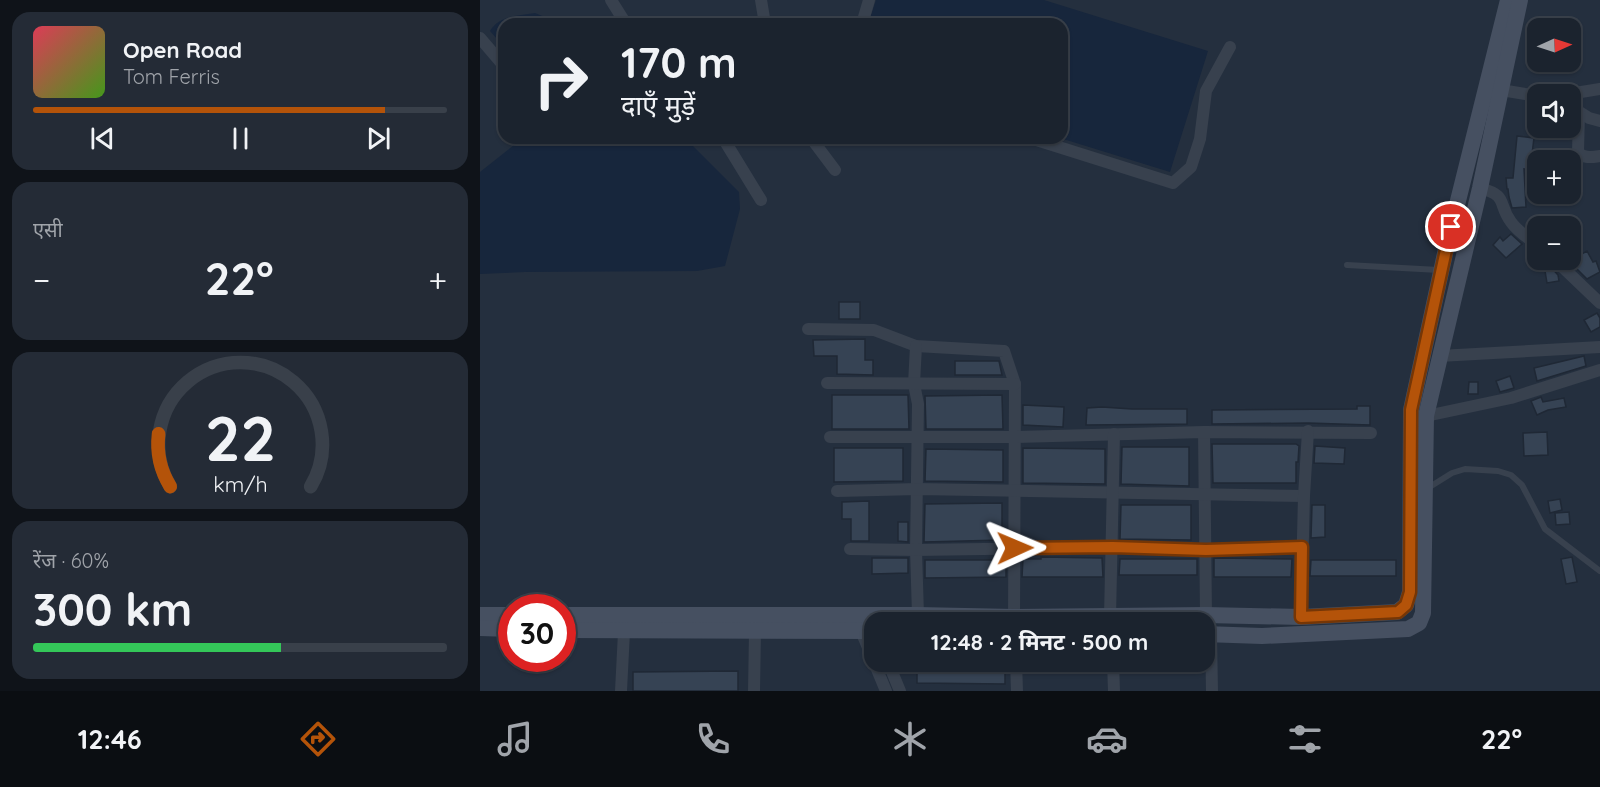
<!DOCTYPE html>
<html lang="hi">
<meta charset="utf-8">
<style>
:root{--surface:#1b232e;--page:#242b36;--text:#f1f3f6;--muted:#a0a4aa;--line:#39404a;--accent:#b45309}
body{margin:0;font-family:Quicksand,"Noto Sans Devanagari",sans-serif;background:var(--page);color:var(--text);height:100vh;display:flex;flex-direction:column;font-size:22px;white-space:nowrap}
*{box-sizing:border-box;margin:0}
p{font-size:20px;color:var(--muted)}
.icon{flex:none;width:33px;height:33px;fill:none;stroke:currentColor;stroke-width:2;stroke-linecap:round;stroke-linejoin:round}
.map{position:relative;flex:1;overflow:hidden}
.drawer{display:flex;flex-direction:column;gap:12px;padding:12px;background:#0f1319;width:480px}
.drawer>*{flex:none}
.guide{position:absolute;left:18px;top:18px;width:570px;height:126px;border-radius:18px;box-shadow:0 2px 4px #0004,0 0 0 2px var(--line);background:#1b232e;color:var(--text);overflow:hidden}
.needle{width:39px;rotate:87deg}
.buttons{position:absolute;left:1047px;top:18px;display:grid;gap:12px}
.buttons a{display:grid;place-items:center;width:54px;height:54px;border-radius:12px;background:var(--surface);box-shadow:0 2px 4px #0004,0 0 0 2px var(--line);font-size:30px}
.speed{position:absolute;left:18px;top:594px;display:flex;gap:12px;font-size:30px;font-weight:700;text-align:center}
.speed>*{display:grid;place-content:center;width:78px;height:78px;border-radius:50%;background:var(--surface);box-shadow:0 2px 4px #0004,0 0 0 2px var(--line);line-height:1}
.speed .limit{border:9px solid #d22;background:#fff;color:#111}
.pin{position:absolute;display:grid;place-items:center;width:51px;height:51px;color:#fff;margin:-26px;border:3px solid #fff;border-radius:50%;box-shadow:0 2px 6px #0007}
.me{position:absolute;width:66px;margin:-33px;rotate:89deg;stroke-linejoin:round;filter:drop-shadow(0 0 4px #0008)}
.turn{display:flex;align-items:center;gap:21px;height:126px;padding:0 24px;font-size:27px}
.turn .icon{width:78px;height:78px;stroke-width:2.5}
.turn b{display:block;font-size:42px;line-height:51px}
.big{font-size:45px;font-weight:700;line-height:1.1}
.drawer .tile{flex:1;display:flex;flex-direction:column;justify-content:center;gap:9px;min-width:0;padding:0 21px;border-radius:18px;background:var(--page)}
.drawer .dial{align-items:center;gap:0}
.dial svg{height:156px;overflow:visible;fill:none;stroke:var(--line);stroke-width:7;stroke-linecap:round;text-anchor:middle}
.dial text{fill:var(--text);stroke:none}
.song{display:flex;align-items:center;gap:18px}
.cover{width:72px;height:72px;border-radius:9px;background:linear-gradient(135deg,hsl(350 70% 55%),hsl(100 70% 35%))}
.played{height:6px;border-radius:3px;background:linear-gradient(90deg,var(--accent) 85%,var(--line) 85%)}
.keys{display:flex;justify-content:space-around;direction:ltr}
.heat{display:flex;justify-content:space-between;align-items:center;font-size:33px;direction:ltr}
.charge{height:9px;border-radius:4px;background:linear-gradient(90deg,#34c759 60%,var(--line) 0)}
.trip{position:absolute;left:384px;top:612px;width:351px;height:60px;border-radius:18px;background:var(--surface);box-shadow:0 2px 4px #0004,0 0 0 2px var(--line);font-weight:700;line-height:60px;text-align:center}
.tabs{display:flex;height:96px;justify-content:space-around;align-items:center;background:#0b0e12;color:var(--muted)}
.tabs .icon{width:42px;height:42px}
.tabs .current{color:var(--accent)}
.tabs b{font-size:27px;color:var(--text)}
main{display:flex;flex:1;min-height:0}
.map>svg:first-child{display:block}
</style>
<main>
<section class="drawer">
<div class="tile">
<div class="song"><i class="cover"></i><div><b>Open Road</b><p>Tom Ferris</p></div></div>
<div class="played"></div>
<div class="keys"><svg class="icon" aria-label="previous" viewBox="0 0 24 24"><path d="M18 5L8 12l10 7zM5 5v14"/></svg><svg class="icon" aria-label="pause" viewBox="0 0 24 24"><path d="M8 5v14M16 5v14"/></svg><svg class="icon" aria-label="next" viewBox="0 0 24 24"><path d="M6 5l10 7-10 7zM19 5v14"/></svg></div>
</div>
<div class="tile"><p>एसी</p>
<div class="heat"><a>−</a><b class="big">22°</b><a>+</a></div>
</div>
<div class="tile dial"><svg viewBox="0 0 100 80">
<path d="M14 69A42 42 0 1 1 86 69"/>
<path d="M14 69A42 42 0 0 1 8 42" stroke="#b45309"/>
<text x="50" y="56" font-size="32" font-weight="700">22</text>
<text x="50" y="72" font-size="11">km/h</text>
</svg></div>
<div class="tile"><p>रेंज · 60%</p><b class="big">300 km</b><div class="charge"></div></div>
</section>
<div class="map">
<svg width="1120" height="691" viewBox="0 0 1120 691">
<rect width="100%" height="100%" fill="#242f3e"/>
<g fill="#17263c">
<path d="M396 0H564L728 51 690 172 580 138H582V24H388Z"/>
<path d="M55 13 82 24H24V47L10 31C20 15 38 16 55 13Z"/>
<path d="M43 138H205L259 192 260 209 245 266 217 271 45 272 0 274V172Z"/>
</g>
<g fill="#364354" stroke="#1f2835" stroke-width="1.5">
<path d="M1037 136 1054 138 1050 170 1044 169 1046 207 1032 208 1029 197 1028 189H1027L1026 178H1033Z"/>
<path d="M1031 234 1042 244 1026 258 1013 245 1020 237 1023 241Z"/>
<path d="M1107 251 1113 262 1116 261 1120 272 1107 279 1089 261Z"/>
<path d="M1068 264 1078 275 1079 281 1067 283 1064 265Z"/>
<rect x="359" y="302" width="21" height="17"/>
<path d="M1117 313 1120 318V327L1111 332 1104 320Z"/>
<path d="M385 339V360H393V375L357 374V356H334L333 340Z"/>
<path d="M1104 356 1106 366 1057 381 1054 368Z"/>
<path d="M475 361H519L522 375H475Z"/>
<path d="M1030 376 1034 388 1020 392 1016 381Z"/>
<path d="M989 382H998V394H988Z"/>
<path d="M352 395H428L429 429H352Z"/>
<path d="M522 395 523 429H446L445 396Z"/>
<path d="M1061 397 1063 402 1084 398 1086 407 1068 410 1057 415 1051 401Z"/>
<path d="M543 405 584 407 583 427 543 425Z"/>
<path d="M877 406H890V425L828 423 732 424V410L877 409Z"/>
<path d="M622 407 652 409H707V424L606 425 607 408Z"/>
<path d="M1067 432 1068 455 1044 456 1043 433Z"/>
<path d="M732 444H816L819 446 818 462H816V483H733Z"/>
<path d="M835 446 865 448 864 464 834 463Z"/>
<path d="M642 447H709V486L641 484Z"/>
<path d="M354 448H423V481L354 482Z"/>
<path d="M543 448 625 449V484L543 483Z"/>
<path d="M446 449 523 450V482L445 481Z"/>
<path d="M1080 499 1082 510 1070 513 1068 501Z"/>
<path d="M389 501V541H371V519H362V502Z"/>
<path d="M522 503V540L444 542 445 504Z"/>
<path d="M641 505H711V540L640 539Z"/>
<path d="M832 505H845V537L831 538Z"/>
<path d="M1089 512 1090 524 1076 525 1075 513Z"/>
<path d="M418 522H428V542L418 541Z"/>
<path d="M561 557 622 558 623 577H542L543 559H561Z"/>
<path d="M1092 557 1097 582 1086 584 1081 559Z"/>
<path d="M392 558H428V573L392 574Z"/>
<path d="M734 558 812 559 811 577H734Z"/>
<path d="M640 559H717V575H639Z"/>
<path d="M445 560H526V577L445 578Z"/>
<path d="M831 560H916V576H830Z"/>
<path d="M437 669 525 671V684L437 683Z"/>
<path d="M258 671V691H153V672Z"/>
</g>
<g fill="none" stroke-linecap="round" stroke-linejoin="round">
<g stroke="#38414e" stroke-width="6">
<path d="M867 265 959 270"/>
<path d="M948 488 972 473 985 469 1018 471 1031 475 1042 485 1065 529 1120 571"/>
</g>
<g stroke="#38414e" stroke-width="12">
<path d="M131 0 146 24"/>
<path d="M281 0 285 24"/>
<path d="M382 24 389 0"/>
<path d="M0 38 24 66"/>
<path d="M1021 90 1058 96"/>
<path d="M1089 94 1120 89"/>
<path d="M1090 106 1109 118 1120 121"/>
<path d="M1099 112 1098 152C1103 159 1113 157 1120 156"/>
<path d="M243 138 281 200"/>
<path d="M331 138 355 170"/>
<path d="M550 138 693 183 711 167 720 139 726 91 750 47"/>
<path d="M1000 188C1029 196 1017 203 1031 222 1038 232 1048 238 1058 245"/>
<path d="M1075 260 1120 303"/>
<path d="M328 329 394 330 436 346 524 351 535 384 534 622"/>
<path d="M436 346 434 384 438 404 436 550 438 615"/>
<path d="M959 356 1120 347"/>
<path d="M347 383 535 384"/>
<path d="M946 416 1031 398 1120 370"/>
<path d="M724 432 726 615"/>
<path d="M350 437H536L724 432 891 433"/>
<path d="M357 491 438 489 824 496"/>
<path d="M370 549 436 550 633 547 727 550 822 547"/>
<path d="M630 617 634 434"/>
<path d="M821 617 824 496 828 431"/>
<path d="M379 626 406 691"/>
<path d="M731 634 732 691"/>
<path d="M408 662 420 691"/>
<path d="M536 662 537 691"/>
<path d="M633 662 634 691"/>
<path d="M141 691 144 632"/>
<path d="M274 691 275 631"/>
</g>
<g stroke="#465061" stroke-width="16">
<path d="M0 615H32"/>
<path d="M82 615H438L534 617 726 615 821 617 917 612 926 605 930 592 931 410 966 249 1028 0"/>
<path d="M0 628 32 629"/>
<path d="M82 630 394 631"/>
<path d="M724 634 782 636 928 629 939 623 943 613 946 416 1000 188 1040 0"/>
</g>
</g>
<g fill="none" stroke-linecap="round" stroke-linejoin="round">
<defs>
<path id="route" d="M535 548 633 547 726 550 822 547 821 617 918 612 926 605 930 592 931 410 971 227"/>
</defs>
<use href="#route" stroke="#753606" stroke-width="15"/>
<use href="#route" stroke="#b45309" stroke-width="10"/>
</g>
</svg>
<div class="buttons">
<a><svg class="needle" viewBox="-14 -14 28 28"><path d="M0-13l5 13h-10z" fill="#e53935"/><path d="M0 13l5-13h-10z" fill="#a0a4aa"/></svg></a>
<a><svg class="icon" aria-label="sound" viewBox="0 0 24 24"><path d="M4 9h4l5-4v14l-5-4H4zM17 9q2 3 0 6"/></svg></a>
<a>+</a>
<a>−</a>
</div>
<div class="speed"><div class="limit">30</div></div>
<div class="pin" style="left:971px;top:227px;background:#d93025"><svg class="icon" aria-label="arrive" viewBox="0 0 24 24"><path d="M6 21V4h12l-3 4 3 4H6"/></svg></div>
<svg class="me" style="left:535px;top:548px" viewBox="-20 -20 40 40"><path d="M0-17L14 15 0 8-14 15z" fill="#b45309" stroke="#fff" stroke-width="4"/></svg>
<div class="trip">12:48 · 2 मिनट · 500 m</div>
<div class="guide">
<div class="turn"><svg class="icon" aria-label="right" viewBox="0 0 24 24"><path d="M7 20v-9h11M14 6l5 5-5 5"/></svg><div><b>170 m</b>दाएँ मुड़ें</div></div>
</div>
</div>
</main>
<nav class="tabs">
<b>12:46</b>
<svg class="icon current" aria-label="directions" viewBox="0 0 24 24"><path d="M12 3l9 9-9 9-9-9zM9 14v-3h6M13 9l2 2-2 2"/></svg>
<svg class="icon" aria-label="music" viewBox="0 0 24 24"><path d="M9 18V5l10-2v13"/><circle cx="6" cy="18" r="3"/><circle cx="16" cy="16" r="3"/></svg>
<svg class="icon" aria-label="phone" viewBox="0 0 24 24"><path d="M5 4h4l2 5-3 2q2 4 5 5l2-3 5 2v4C11 20 4 13 5 4z"/></svg>
<svg class="icon" aria-label="climate" viewBox="0 0 24 24"><path d="M12 3v18M4 7l16 10M4 17L20 7"/></svg>
<svg class="icon" aria-label="car" viewBox="0 0 24 24"><path d="M5 17H2v-5l4-1 3-4h7l3 4 3 1v5h-3M9 17h6M6 11h13"/><circle cx="7" cy="17" r="2"/><circle cx="17" cy="17" r="2"/></svg>
<svg class="icon" aria-label="filters" viewBox="0 0 24 24"><path d="M4 7h16M4 17h16"/><circle cx="9" cy="7" r="2"/><circle cx="15" cy="17" r="2"/></svg>
<b>22°</b>
</nav>
